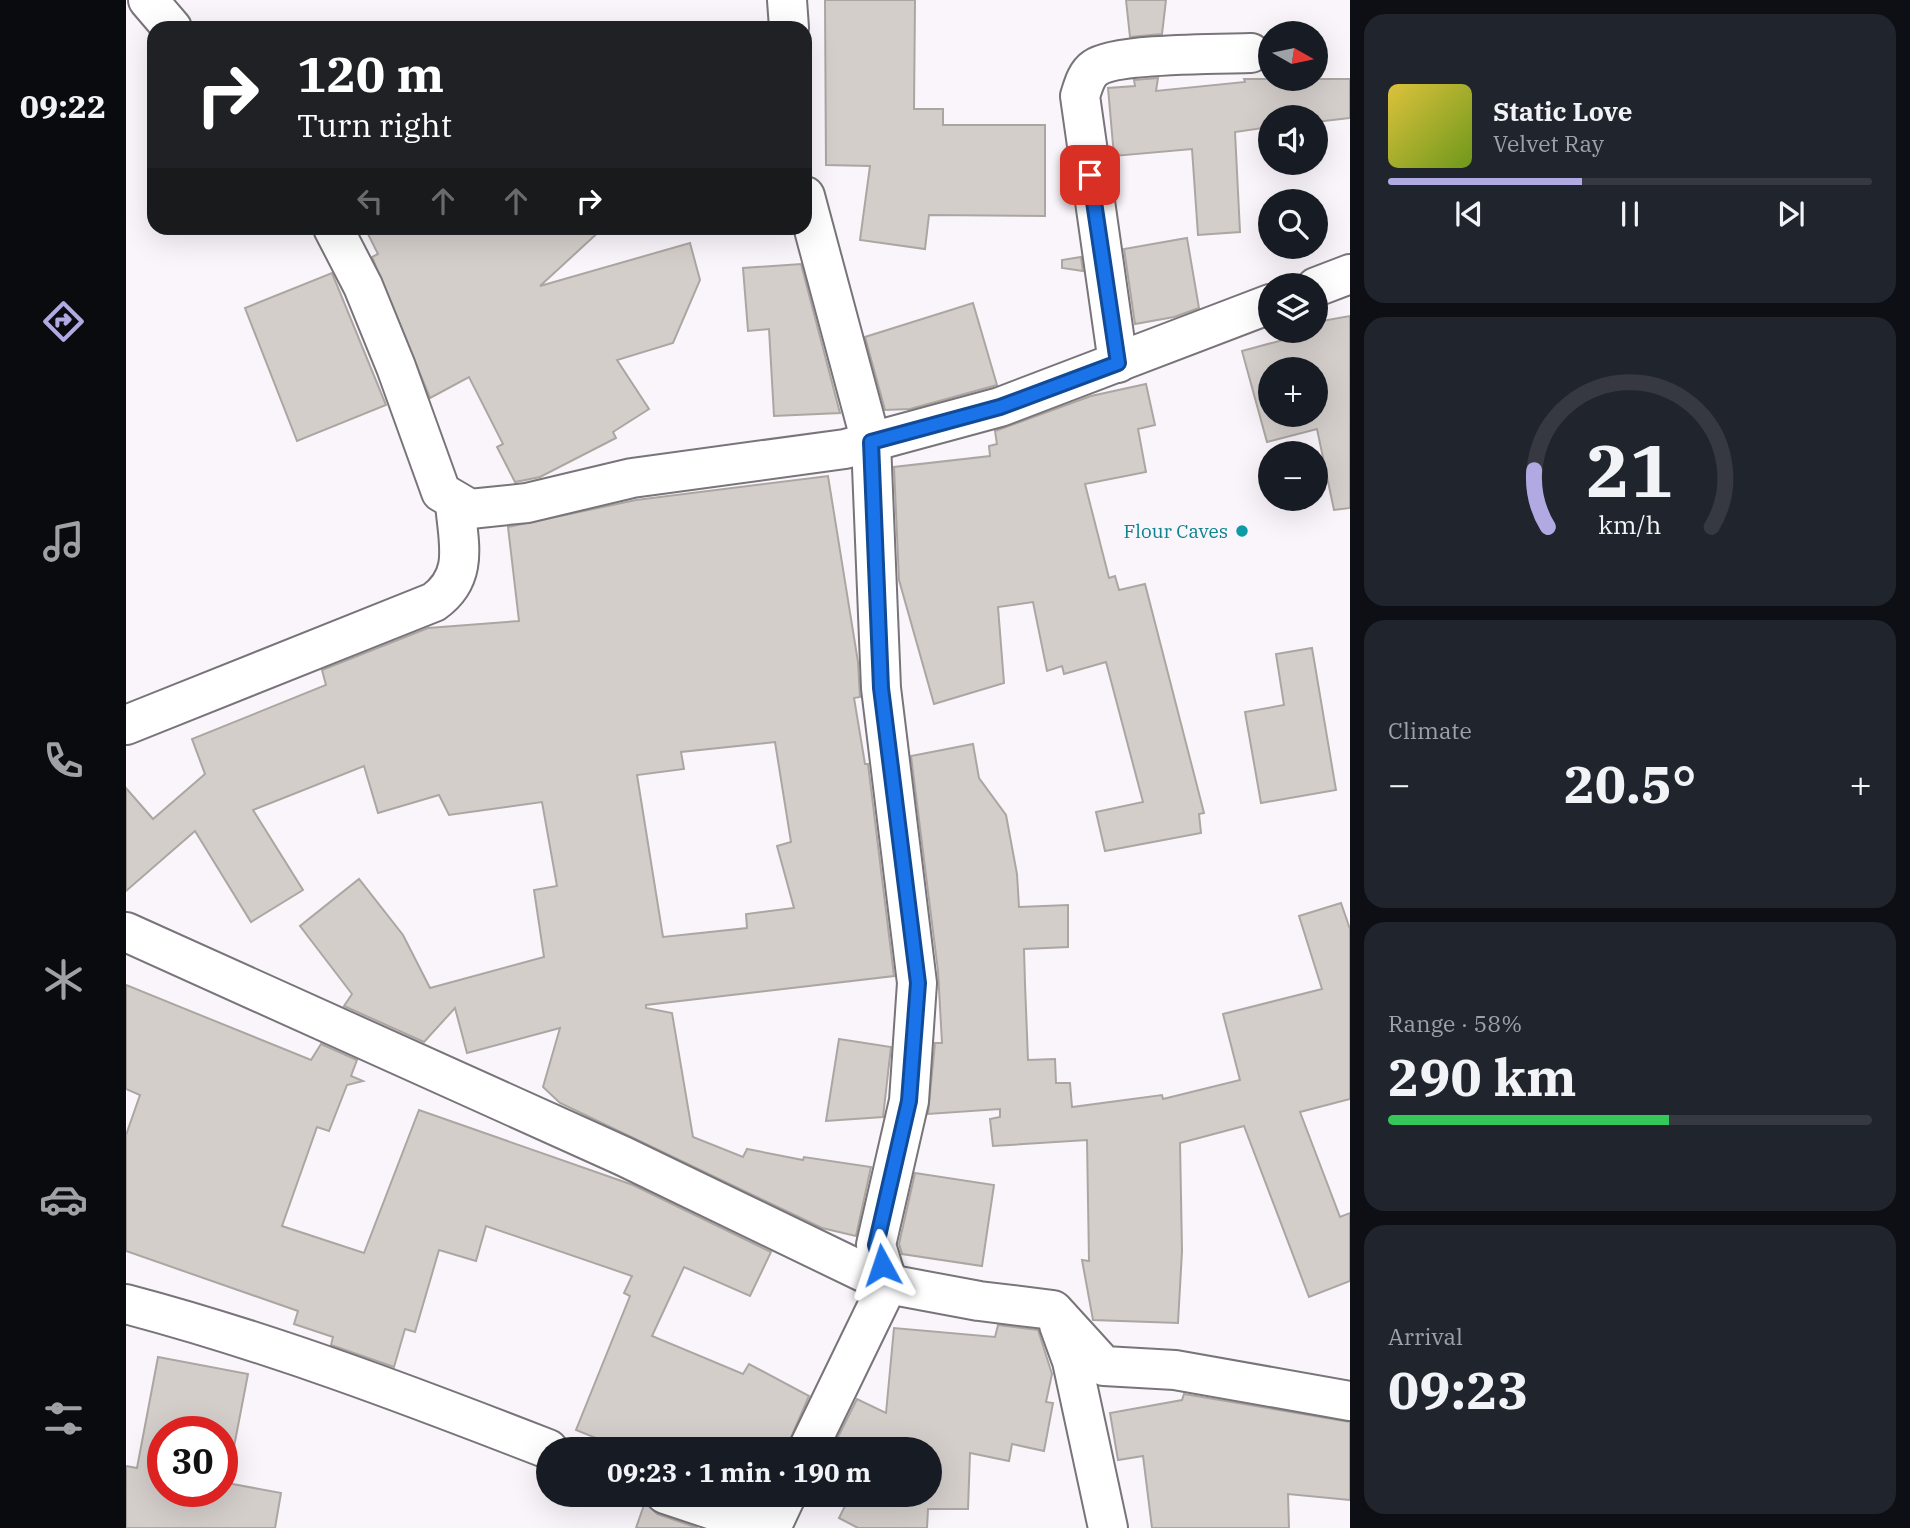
<!DOCTYPE html>
<meta charset="utf-8">
<style>
:root{--surface:#171b24;--page:#20242c;--text:#f1f3f6;--muted:#9ea1a6;--line:#363941;--accent:#b1aae2}
body{margin:0;font-family:"IBM Plex Serif",serif;background:var(--page);color:var(--text);height:100vh;display:flex;flex-direction:column;font-size:26px;white-space:nowrap}
*{box-sizing:border-box;margin:0}
p{font-size:23px;color:var(--muted)}
.icon{flex:none;width:38px;height:38px;fill:none;stroke:currentColor;stroke-width:2;stroke-linecap:round;stroke-linejoin:round}
.map{position:relative;flex:1;overflow:hidden}
.sheet{display:flex;flex-direction:column;gap:14px;padding:14px;background:#0d0f14;width:560px}
.sheet>*{flex:none}
.guide{position:absolute;left:21px;top:21px;width:665px;height:214px;border-radius:21px;box-shadow:0 7px 28px #0002;background:#202124;color:#fff;overflow:hidden}
.needle{width:46px;rotate:99deg}
.tools{position:absolute;left:1132px;top:21px;display:grid;gap:14px}
.tools a{display:grid;place-items:center;width:70px;height:70px;border-radius:50%;background:var(--surface);box-shadow:0 7px 28px #0002;font-size:35px}
.speed{position:absolute;left:21px;top:1416px;display:flex;gap:14px;font-size:35px;font-weight:700;text-align:center}
.speed>*{display:grid;place-content:center;width:91px;height:91px;border-radius:50%;background:var(--surface);box-shadow:0 7px 28px #0002;line-height:1}
.speed .limit{border:10px solid #d22;background:#fff;color:#111}
.pin{position:absolute;display:grid;place-items:center;width:60px;height:60px;color:#fff;margin:-30px;border-radius:14px;box-shadow:0 4px 10px #0006}
.me{position:absolute;width:77px;margin:-38px;rotate:355deg;stroke-linejoin:round;filter:drop-shadow(0 0 5px #0008)}
.turn{display:flex;align-items:center;gap:24px;height:147px;padding:0 35px;font-size:32px}
.turn .icon{width:91px;height:91px;stroke-width:2.5}
.turn b{display:block;font-size:49px;line-height:60px}
.lanes{display:flex;align-items:center;height:66px;padding:0 35px;background:#0003;justify-content:center;gap:35px;direction:ltr}
.lanes .off{opacity:.35}
.big{font-size:52px;font-weight:800;line-height:1.1}
.sheet .tile{flex:1;display:flex;flex-direction:column;justify-content:center;gap:10px;min-width:0;padding:0 24px;border-radius:21px;background:var(--page)}
.sheet .dial{align-items:center;gap:0}
.dial svg{height:182px;overflow:visible;fill:none;stroke:var(--line);stroke-width:7;stroke-linecap:round;text-anchor:middle}
.dial text{fill:var(--text);stroke:none}
.song{display:flex;align-items:center;gap:21px}
.cover{width:84px;height:84px;border-radius:10px;background:linear-gradient(135deg,hsl(50 70% 55%),hsl(80 70% 35%))}
.played{height:7px;border-radius:4px;background:linear-gradient(90deg,var(--accent) 40%,var(--line) 40%)}
.keys{display:flex;justify-content:space-around;direction:ltr}
.heat{display:flex;justify-content:space-between;align-items:center;font-size:38px;direction:ltr}
.charge{height:10px;border-radius:5px;background:linear-gradient(90deg,#34c759 58%,var(--line) 0)}
.trip{position:absolute;left:410px;top:1437px;width:406px;height:70px;border-radius:35px;background:var(--surface);box-shadow:0 7px 28px #0002;font-weight:800;line-height:70px;text-align:center}
main{display:flex;flex:1;min-height:0}
.dock{display:flex;flex-direction:column;width:126px;justify-content:space-around;align-items:center;background:#090b0e;color:var(--muted)}
.dock .icon{width:49px;height:49px}
.dock .active{color:var(--accent)}
.dock b{font-size:32px;color:var(--text)}
.map>svg:first-child{display:block}
</style>
<main>
<nav class="dock">
<b>09:22</b>
<svg class="icon active" aria-label="directions" viewBox="0 0 24 24"><path d="M12 3l9 9-9 9-9-9zM9 14v-3h6M13 9l2 2-2 2"/></svg>
<svg class="icon" aria-label="music" viewBox="0 0 24 24"><path d="M9 18V5l10-2v13"/><circle cx="6" cy="18" r="3"/><circle cx="16" cy="16" r="3"/></svg>
<svg class="icon" aria-label="phone" viewBox="0 0 24 24"><path d="M5 4h4l2 5-3 2q2 4 5 5l2-3 5 2v4C11 20 4 13 5 4z"/></svg>
<svg class="icon" aria-label="climate" viewBox="0 0 24 24"><path d="M12 3v18M4 7l16 10M4 17L20 7"/></svg>
<svg class="icon" aria-label="car" viewBox="0 0 24 24"><path d="M5 17H2v-5l4-1 3-4h7l3 4 3 1v5h-3M9 17h6M6 11h13"/><circle cx="7" cy="17" r="2"/><circle cx="17" cy="17" r="2"/></svg>
<svg class="icon" aria-label="filters" viewBox="0 0 24 24"><path d="M4 7h16M4 17h16"/><circle cx="9" cy="7" r="2"/><circle cx="15" cy="17" r="2"/></svg>
</nav>
<div class="map">
<svg width="1224" height="1528" viewBox="0 0 1224 1528">
<rect width="100%" height="100%" fill="#f9f5fa"/>
<g fill="#d4cecb" stroke="#aca6a3" stroke-width="2" fill-rule="evenodd">
<path d="M699 0H789L788 109H817V125H919V216L803 215 799 249 734 240 744 166 700 165Z"/>
<path d="M1000 0H1040L1036 34 1004 37Z"/>
<path d="M1032 78 1030 91 1119 82 1118 79H1224V118L1190 122V117H1144V127L1109 132 1114 232 1072 235 1066 149 988 156 982 88 1009 86 1008 80Z"/>
<path d="M239 228H477L414 286 564 243 574 280 547 343 491 360 523 409 487 432 490 438 414 477 389 482 371 447 377 444 343 377 304 398 246 257 252 254Z"/>
<path d="M1061 238 1073 308 1048 317 1009 324 998 249Z"/>
<path d="M955 257 957 271 936 268V260Z"/>
<path d="M675 264 714 413 648 416 643 329 622 331 617 268Z"/>
<path d="M206 273 260 405 171 441 119 308Z"/>
<path d="M847 303 871 385 784 409 759 410 739 337Z"/>
<path d="M1224 316V508L1208 510 1191 429 1141 442 1116 351 1190 331V322ZM1144 369H1190V415H1144Z"/>
<path d="M1020 384 1029 425 1012 429 1020 472 959 484 983 578 989 576 993 590 1019 584 1078 813 1073 814 1075 833 979 851 970 812 1017 802 980 662 938 674 936 666 921 671 907 602 872 607 878 683 808 704 773 580 768 467 864 456 863 446 871 444 869 431 965 396Z"/>
<path d="M702 476 732 662 734 697 728 698 739 764H742L768 976 520 1005V1008L546 1013 567 1137 617 1157 621 1149 677 1160 678 1157 745 1167 730 1236 696 1228 434 1103 417 1087 434 1028 341 1053 329 1008 298 1042 218 1006 226 994 174 926 233 879 277 935 304 988 418 957 408 890 431 886 416 802 323 815 313 795 252 813 238 766 127 810 177 890 125 922 69 831 0 891V788L27 819 79 774 66 739 200 685 196 670 302 628 393 621 382 527 510 500ZM649 742 665 842 651 846 668 908 620 914 621 928 537 937 511 775 558 769 555 752Z"/>
<path d="M1186 648 1210 790 1135 803 1119 712 1158 705 1150 654Z"/>
<path d="M847 744 853 778 880 815 891 874 893 907 942 905V947L898 949 899 984 902 1060 929 1059 930 1083H944L946 1107 1036 1095 1037 1099 1114 1080 1097 1014 1196 989 1173 916 1215 903 1224 929V1099L1174 1112 1214 1217 1224 1213V1281L1183 1297 1118 1126 1054 1143 1056 1251 1052 1323 967 1320 956 1260 963 1261 961 1140 867 1146 864 1119 874 1117V1109L802 1114 809 1043H816L812 971 785 756Z"/>
<path d="M0 985 185 1060 195 1044 231 1060 225 1076 237 1081 221 1085 203 1131 191 1127 156 1226 238 1253 293 1110 507 1185 645 1252 624 1296 558 1267 526 1336 617 1374 623 1364 683 1396 660 1449H497L450 1430 504 1296 498 1293 506 1276 360 1226 350 1261 313 1250 289 1332 279 1329 268 1367 205 1345 207 1337 168 1324 172 1311 0 1251V1135L14 1095 0 1089Z"/>
<path d="M713 1039 765 1047 757 1117 700 1121Z"/>
<path d="M789 1173 868 1185 856 1266 776 1254 773 1244Z"/>
<path d="M872 1325 912 1330 926 1374 920 1402 927 1403 918 1451 886 1444 883 1461 844 1453 842 1509H802L801 1528H732L713 1518 719 1506 696 1494H803V1449H706L731 1399 760 1413 768 1328 869 1337Z"/>
<path d="M32 1357 122 1374 101 1483 155 1493 149 1528H0V1466L11 1468ZM37 1432H96V1491H37Z"/>
<path d="M1058 1394 1224 1422V1500L1162 1494 1163 1528H1026L1017 1456 992 1460 984 1413 1056 1400Z"/>
<path d="M519 1502 531 1514 572 1528H510Z"/>
</g>
<g fill="none" stroke-linecap="round" stroke-linejoin="round">
<defs>
<g id="street">
<path d="M22 0 46 28"/>
<path d="M661 0 663 28"/>
<path d="M679 196 745 442 755 688 791 983 783 1101 750 1245 762 1284 682 1449"/>
<path d="M207 228 237 286 270 367 315 492 344 509 401 503 506 478 719 449 874 407 1144 304"/>
<path d="M1190 287 1224 274"/>
<path d="M992 363 954 96C957 87 960 74 969 68 989 53 1095 54 1125 53"/>
<path d="M0 725 308 602C344 576 332 542 329 503"/>
<path d="M0 932 497 1156 762 1284 853 1301 927 1310 978 1366 1049 1370 1224 1401"/>
<path d="M0 1304C144 1342 283 1395 422 1449"/>
<path d="M933 1325 946 1361 982 1528"/>
<path d="M539 1494 641 1528"/>
<path d="M645 1528 661 1494"/>
</g>
</defs>
<use href="#street" stroke="#787479" stroke-width="42"/>
<use href="#street" stroke="#fff" stroke-width="38"/>
</g>
<g fill="none" stroke-linecap="round" stroke-linejoin="round">
<defs>
<path id="route" d="M756 1265 750 1245 783 1101 792 983 755 688 745 442 874 407 992 363 964 175"/>
</defs>
<use href="#route" stroke="#114b97" stroke-width="18"/>
<use href="#route" stroke="#1a73e8" stroke-width="12"/>
</g>
<circle fill="#0f9aa8" stroke="#f9f5fa" stroke-width="2.5" cx="1116" cy="531" r="7"/>
<g text-anchor="middle" stroke-width="7" stroke-linejoin="round" paint-order="stroke">
<g font-size="19" fill="#0d838f" stroke="#f9f5fa" text-anchor="end">
<text x="1102" y="538">Flour Caves</text>
</g>
</g>
</svg>
<div class="tools">
<a><svg class="needle" viewBox="-14 -14 28 28"><path d="M0-13l5 13h-10z" fill="#e53935"/><path d="M0 13l5-13h-10z" fill="#9ea1a6"/></svg></a>
<a><svg class="icon" aria-label="sound" viewBox="0 0 24 24"><path d="M4 9h4l5-4v14l-5-4H4zM17 9q2 3 0 6"/></svg></a>
<a><svg class="icon" aria-label="search" viewBox="0 0 24 24"><circle cx="10" cy="10" r="6"/><path d="M15 15l6 6"/></svg></a>
<a><svg class="icon" aria-label="layers" viewBox="0 0 24 24"><path d="M12 4l9 5-9 5-9-5zM3 14l9 5 9-5"/></svg></a>
<a>+</a>
<a>−</a>
</div>
<div class="speed"><div class="limit">30</div></div>
<div class="pin" style="left:964px;top:175px;background:#d93025"><svg class="icon" aria-label="arrive" viewBox="0 0 24 24"><path d="M6 21V4h12l-3 4 3 4H6"/></svg></div>
<svg class="me" style="left:756px;top:1265px" viewBox="-20 -20 40 40"><path d="M0-17L14 15 0 8-14 15z" fill="#1a73e8" stroke="#fff" stroke-width="4"/></svg>
<div class="trip">09:23 · 1 min · 190 m</div>
<div class="guide">
<div class="turn"><svg class="icon" aria-label="right" viewBox="0 0 24 24"><path d="M7 20v-9h11M14 6l5 5-5 5"/></svg><div><b>120 m</b>Turn right</div></div>
<div class="lanes"><svg class="icon off" aria-label="left" viewBox="0 0 24 24"><path d="M17 20v-9H6M10 6l-5 5 5 5"/></svg><svg class="icon off" aria-label="ahead" viewBox="0 0 24 24"><path d="M12 20V5M6 11l6-6 6 6"/></svg><svg class="icon off" aria-label="ahead" viewBox="0 0 24 24"><path d="M12 20V5M6 11l6-6 6 6"/></svg><svg class="icon" aria-label="right" viewBox="0 0 24 24"><path d="M7 20v-9h11M14 6l5 5-5 5"/></svg></div>
</div>
</div>
<section class="sheet">
<div class="tile">
<div class="song"><i class="cover"></i><div><b>Static Love</b><p>Velvet Ray</p></div></div>
<div class="played"></div>
<div class="keys"><svg class="icon" aria-label="previous" viewBox="0 0 24 24"><path d="M18 5L8 12l10 7zM5 5v14"/></svg><svg class="icon" aria-label="pause" viewBox="0 0 24 24"><path d="M8 5v14M16 5v14"/></svg><svg class="icon" aria-label="next" viewBox="0 0 24 24"><path d="M6 5l10 7-10 7zM19 5v14"/></svg></div>
</div>
<div class="tile dial"><svg viewBox="0 0 100 80">
<path d="M14 69A42 42 0 1 1 86 69"/>
<path d="M14 69A42 42 0 0 1 8 44" stroke="#b1aae2"/>
<text x="50" y="56" font-size="32" font-weight="700">21</text>
<text x="50" y="72" font-size="11">km/h</text>
</svg></div>
<div class="tile"><p>Climate</p>
<div class="heat"><a>−</a><b class="big">20.5°</b><a>+</a></div>
</div>
<div class="tile"><p>Range · 58%</p><b class="big">290 km</b><div class="charge"></div></div>
<div class="tile"><p>Arrival</p><b class="big">09:23</b></div>
</section>
</main>
